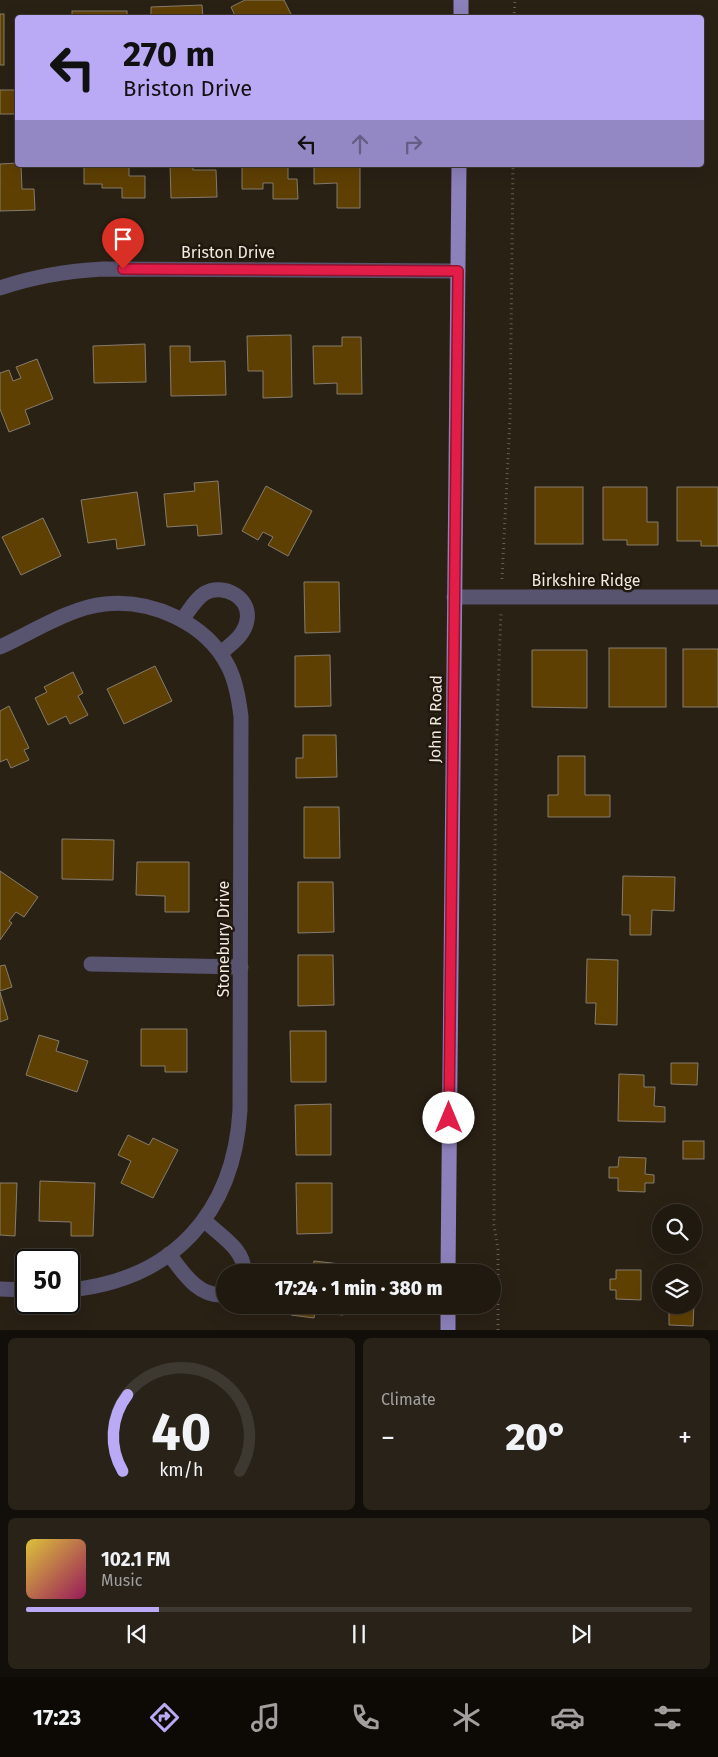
<!DOCTYPE html>
<meta charset="utf-8">
<style>
:root{--surface:#201910;--page:#282219;--text:#f1f3f6;--muted:#a2a09f;--line:#3d3830;--accent:#baaaf6}
body{margin:0;font-family:"Fira Sans",sans-serif;background:var(--page);color:var(--text);height:100vh;display:flex;flex-direction:column;font-size:19px;white-space:nowrap}
*{box-sizing:border-box;margin:0}
p{font-size:16px;color:var(--muted)}
.icon{flex:none;width:28px;height:28px;fill:none;stroke:currentColor;stroke-width:2;stroke-linecap:round;stroke-linejoin:round}
.map{position:relative;height:1330px;overflow:hidden}
.panel{display:flex;flex-direction:column;gap:8px;padding:8px;background:#120e09;flex:1}
.panel>*{flex:none}
.top-card{position:absolute;left:15px;top:15px;width:689px;height:152px;border-radius:5px;box-shadow:0 5px 20px #0002,0 0 0 1px var(--line);background:#baaaf6;color:#111;overflow:hidden}
.controls{position:absolute;left:652px;top:1204px;display:grid;gap:10px}
.controls a{display:grid;place-items:center;width:50px;height:50px;border-radius:50%;background:var(--surface);box-shadow:0 5px 20px #0002,0 0 0 1px var(--line);font-size:25px}
.speed{position:absolute;left:15px;top:1249px;display:flex;gap:10px;font-size:25px;font-weight:700;text-align:center}
.speed>*{display:grid;place-content:center;width:65px;height:65px;border-radius:50%;background:var(--surface);box-shadow:0 5px 20px #0002,0 0 0 1px var(--line);line-height:1}
.speed .limit{border:2px solid #111;border-radius:8px;background:#fff;color:#111}
.pin{position:absolute;display:grid;place-items:center;width:42px;height:42px;color:#fff;margin:-51px -21px;border-radius:50% 50% 50% 0;rotate:-45deg;box-shadow:0 0 5px #0007}
.pin .icon{rotate:45deg}
.me{position:absolute;width:55px;margin:-28px;rotate:0deg;stroke-linejoin:round;filter:drop-shadow(0 0 4px #0008)}
.turn{display:flex;align-items:center;gap:18px;height:105px;padding:0 25px;font-size:22px}
.turn .icon{width:65px;height:65px;stroke-width:2.5}
.turn b{display:block;font-size:35px;line-height:42px}
.lanes{display:flex;align-items:center;height:48px;padding:0 25px;background:#0003;justify-content:center;gap:25px;direction:ltr}
.lanes .off{opacity:.35}
.big{font-size:38px;font-weight:800;line-height:1.1}
.panel .card{flex:1;display:flex;flex-direction:column;justify-content:center;gap:8px;min-width:0;padding:0 18px;border-radius:8px;background:var(--page)}
.panel .dial{align-items:center;gap:0}
.dial svg{height:130px;overflow:visible;fill:none;stroke:var(--line);stroke-width:7;stroke-linecap:round;text-anchor:middle}
.dial text{fill:var(--text);stroke:none}
.song{display:flex;align-items:center;gap:15px}
.cover{width:60px;height:60px;border-radius:8px;background:linear-gradient(135deg,hsl(50 70% 55%),hsl(330 70% 35%))}
.played{height:5px;border-radius:2px;background:linear-gradient(90deg,var(--accent) 20%,var(--line) 20%)}
.keys{display:flex;justify-content:space-around;direction:ltr}
.heat{display:flex;justify-content:space-between;align-items:center;font-size:28px;direction:ltr}
.panel .tiles{flex:1;display:grid;gap:8px;grid-template-columns:1fr 1fr}
.card:last-child{grid-column:span 2}
.trip{position:absolute;left:216px;top:1264px;width:285px;height:50px;border-radius:25px;background:var(--surface);box-shadow:0 5px 20px #0002,0 0 0 1px var(--line);font-weight:800;line-height:50px;text-align:center}
.menu{display:flex;height:80px;justify-content:space-around;align-items:center;background:#0d0a06;color:var(--muted)}
.menu .icon{width:35px;height:35px}
.menu .selected{color:var(--accent)}
.menu b{font-size:22px;color:var(--text)}
.map>svg:first-child{display:block}
</style>
<div class="map">
<svg width="718" height="1330" viewBox="0 0 718 1330">
<rect width="100%" height="100%" fill="#2a2115"/>
<g fill="#5f4003" stroke="#867c6d">
<path d="M245 0H284L293 18H236L231 7Z"/>
<path d="M202 5 203 18H151V7Z"/>
<rect x="72" y="11" width="55" height="7"/>
<rect x="0" y="14" width="4" height="51"/>
<rect x="0" y="90" width="18" height="24"/>
<path d="M18 163 21 165 22 189H34L35 210 0 211V164Z"/>
<path d="M84 165H129V176H145V198H122V188H102V184H84Z"/>
<path d="M170 165H193V170H216L217 197 171 198Z"/>
<path d="M242 165H288V179H297L298 199H273V183H263V189H242Z"/>
<path d="M314 165H360V208H337V183L314 184Z"/>
<path d="M291 335 292 397 263 398V371H248L247 336Z"/>
<path d="M342 337H361L362 394H337V383L314 384 313 346H342Z"/>
<path d="M145 344 146 382 94 383 93 346Z"/>
<path d="M170 346H190V362L225 361 226 395 171 396Z"/>
<path d="M37 359 53 399 25 410 30 424 9 432 0 409V373L9 370 13 381 21 378 16 367Z"/>
<path d="M218 481 222 534 198 536 197 525 167 527 164 494 195 491 194 483Z"/>
<path d="M266 486 312 511 288 556 268 545 273 537 263 532 258 540 242 531Z"/>
<rect x="535" y="487" width="48" height="57"/>
<path d="M603 487H647V522H658V545H627V540H603Z"/>
<path d="M677 487H718V546H701V541H677Z"/>
<path d="M137 492 145 545 117 549 116 539 88 543 81 500Z"/>
<path d="M43 518 61 556 21 575 2 537Z"/>
<path d="M304 582H339L340 632 305 633Z"/>
<rect x="609" y="648" width="57" height="59"/>
<rect x="683" y="649" width="35" height="58"/>
<path d="M532 650H587V708L532 707Z"/>
<path d="M330 655 331 706 295 707V656Z"/>
<path d="M155 666 172 701 124 724 107 689Z"/>
<path d="M73 672 83 693 78 696 88 715 70 724 66 716 48 725 35 698 47 692 44 687Z"/>
<path d="M9 706 29 748 24 750 29 760 11 768 7 759 0 762V711Z"/>
<path d="M303 735H336L337 777 296 778V758H303Z"/>
<path d="M558 756H585V795H610V817H548V795H558Z"/>
<path d="M304 807H339L340 858H304Z"/>
<path d="M62 839 114 840 113 880 62 879Z"/>
<path d="M137 862H189V912H165V896L136 895Z"/>
<path d="M0 871 38 897 24 917 16 912 9 921 12 923 0 940Z"/>
<path d="M623 876 675 877 674 911 652 910 651 935H630V915H622Z"/>
<path d="M298 882H333L334 932 298 933Z"/>
<path d="M298 955H333L334 1005 298 1006Z"/>
<path d="M587 959 618 960 617 1025 595 1024 596 1003H586Z"/>
<path d="M5 965 12 987 0 991V966Z"/>
<path d="M0 992 8 1019 0 1022Z"/>
<path d="M141 1029H187V1072H165V1066H141Z"/>
<path d="M290 1031H326V1082H291Z"/>
<path d="M39 1035 59 1041 56 1051 88 1061 77 1092 26 1075Z"/>
<path d="M671 1063H698L697 1085 671 1084Z"/>
<path d="M619 1074 644 1075V1087H655L654 1106 665 1107V1122L618 1121Z"/>
<path d="M331 1104V1155H296L295 1105Z"/>
<path d="M128 1135 149 1145 153 1138 178 1150 153 1198 121 1183 131 1161 118 1155Z"/>
<rect x="683" y="1141" width="21" height="18"/>
<path d="M619 1157 646 1158 645 1174 654 1175V1183H645V1192L618 1191V1178H609V1167H618Z"/>
<path d="M40 1181 95 1183 93 1236H71V1222L39 1221Z"/>
<path d="M0 1183H17L15 1236 0 1235Z"/>
<path d="M296 1183H332V1233L297 1234Z"/>
<path d="M314 1261 349 1265 348 1272H312Z"/>
<path d="M616 1270H641V1300L616 1299V1290H610V1279H616Z"/>
<path d="M292 1305H344L343 1315 315 1312 314 1318 291 1315Z"/>
<path d="M669 1305H694L693 1326 669 1325Z"/>
</g>
<g fill="none" stroke-linecap="round" stroke-linejoin="round">
<g stroke="#665e53" stroke-width="3" stroke-dasharray="1 4" stroke-linecap="butt">
<path d="M514 18 515 0"/>
<path d="M502 579 510 419 513 165"/>
<path d="M498 1330V1250L494 1225C495 1021 492 817 501 613"/>
</g>
<g stroke="#58536f" stroke-width="15">
<path d="M0 288C35 276 67 271 103 269L458 271"/>
<path d="M454 597H718"/>
<path d="M182 620C189 611 195 599 205 593 223 583 251 597 247 620 245 635 231 644 221 653"/>
<path d="M0 647C31 633 71 607 105 604 152 599 206 623 228 666 236 681 239 700 241 717L240 1110C234 1213 173 1280 69 1290"/>
<path d="M91 964 241 967"/>
<path d="M204 1220C219 1235 245 1249 244 1272"/>
<path d="M169 1254C184 1274 198 1297 225 1295"/>
<path d="M0 1289 26 1290"/>
</g>
<g stroke="#8d81bb" stroke-width="15">
<path d="M461 18V0"/>
<path d="M448 1272 459 165"/>
<path d="M448 1330V1305"/>
</g>
</g>
<g fill="none" stroke-linecap="round" stroke-linejoin="round">
<defs>
<path id="route" d="M123 269 458 271 449 1118"/>
</defs>
<use href="#route" stroke="#92132f" stroke-width="12"/>
<use href="#route" stroke="#e11d48" stroke-width="9"/>
</g>
<g text-anchor="middle" stroke-width="5" stroke-linejoin="round" paint-order="stroke">
<g font-size="16" fill="#f0eae1" stroke="#20180c">
<text x="228" y="258">Briston Drive</text>
<text x="586" y="586">Birkshire Ridge</text>
<text transform="translate(435 719) rotate(-89)" y="6">John R Road</text>
<text transform="translate(223 939) rotate(-90)" y="6">Stonebury Drive</text>
</g>
</g>
</svg>
<div class="controls">
<a><svg class="icon" aria-label="search" viewBox="0 0 24 24"><circle cx="10" cy="10" r="6"/><path d="M15 15l6 6"/></svg></a>
<a><svg class="icon" aria-label="layers" viewBox="0 0 24 24"><path d="M12 4l9 5-9 5-9-5zM3 14l9 5 9-5"/></svg></a>
</div>
<div class="speed"><div class="limit">50</div></div>
<div class="pin" style="left:123px;top:269px;background:#d93025"><svg class="icon" aria-label="arrive" viewBox="0 0 24 24"><path d="M6 21V4h12l-3 4 3 4H6"/></svg></div>
<svg class="me" style="left:449px;top:1118px" viewBox="-20 -20 40 40"><circle r="19" fill="#fff"/><path d="M0-13L10 11 0 6-10 11z" fill="#e11d48"/></svg>
<div class="trip">17:24 · 1 min · 380 m</div>
<div class="top-card">
<div class="turn"><svg class="icon" aria-label="left" viewBox="0 0 24 24"><path d="M17 20v-9H6M10 6l-5 5 5 5"/></svg><div><b>270 m</b>Briston Drive</div></div>
<div class="lanes"><svg class="icon" aria-label="left" viewBox="0 0 24 24"><path d="M17 20v-9H6M10 6l-5 5 5 5"/></svg><svg class="icon off" aria-label="ahead" viewBox="0 0 24 24"><path d="M12 20V5M6 11l6-6 6 6"/></svg><svg class="icon off" aria-label="right" viewBox="0 0 24 24"><path d="M7 20v-9h11M14 6l5 5-5 5"/></svg></div>
</div>
</div>
<section class="panel">
<div class="tiles">
<div class="card dial"><svg viewBox="0 0 100 80">
<path d="M14 69A42 42 0 1 1 86 69"/>
<path d="M14 69A42 42 0 0 1 17 22" stroke="#baaaf6"/>
<text x="50" y="56" font-size="32" font-weight="700">40</text>
<text x="50" y="72" font-size="11">km/h</text>
</svg></div>
<div class="card"><p>Climate</p>
<div class="heat"><a>−</a><b class="big">20°</b><a>+</a></div>
</div>
<div class="card">
<div class="song"><i class="cover"></i><div><b>102.1 FM</b><p>Music</p></div></div>
<div class="played"></div>
<div class="keys"><svg class="icon" aria-label="previous" viewBox="0 0 24 24"><path d="M18 5L8 12l10 7zM5 5v14"/></svg><svg class="icon" aria-label="pause" viewBox="0 0 24 24"><path d="M8 5v14M16 5v14"/></svg><svg class="icon" aria-label="next" viewBox="0 0 24 24"><path d="M6 5l10 7-10 7zM19 5v14"/></svg></div>
</div>
</div>
</section>
<nav class="menu">
<b>17:23</b>
<svg class="icon selected" aria-label="directions" viewBox="0 0 24 24"><path d="M12 3l9 9-9 9-9-9zM9 14v-3h6M13 9l2 2-2 2"/></svg>
<svg class="icon" aria-label="music" viewBox="0 0 24 24"><path d="M9 18V5l10-2v13"/><circle cx="6" cy="18" r="3"/><circle cx="16" cy="16" r="3"/></svg>
<svg class="icon" aria-label="phone" viewBox="0 0 24 24"><path d="M5 4h4l2 5-3 2q2 4 5 5l2-3 5 2v4C11 20 4 13 5 4z"/></svg>
<svg class="icon" aria-label="climate" viewBox="0 0 24 24"><path d="M12 3v18M4 7l16 10M4 17L20 7"/></svg>
<svg class="icon" aria-label="car" viewBox="0 0 24 24"><path d="M5 17H2v-5l4-1 3-4h7l3 4 3 1v5h-3M9 17h6M6 11h13"/><circle cx="7" cy="17" r="2"/><circle cx="17" cy="17" r="2"/></svg>
<svg class="icon" aria-label="filters" viewBox="0 0 24 24"><path d="M4 7h16M4 17h16"/><circle cx="9" cy="7" r="2"/><circle cx="15" cy="17" r="2"/></svg>
</nav>
